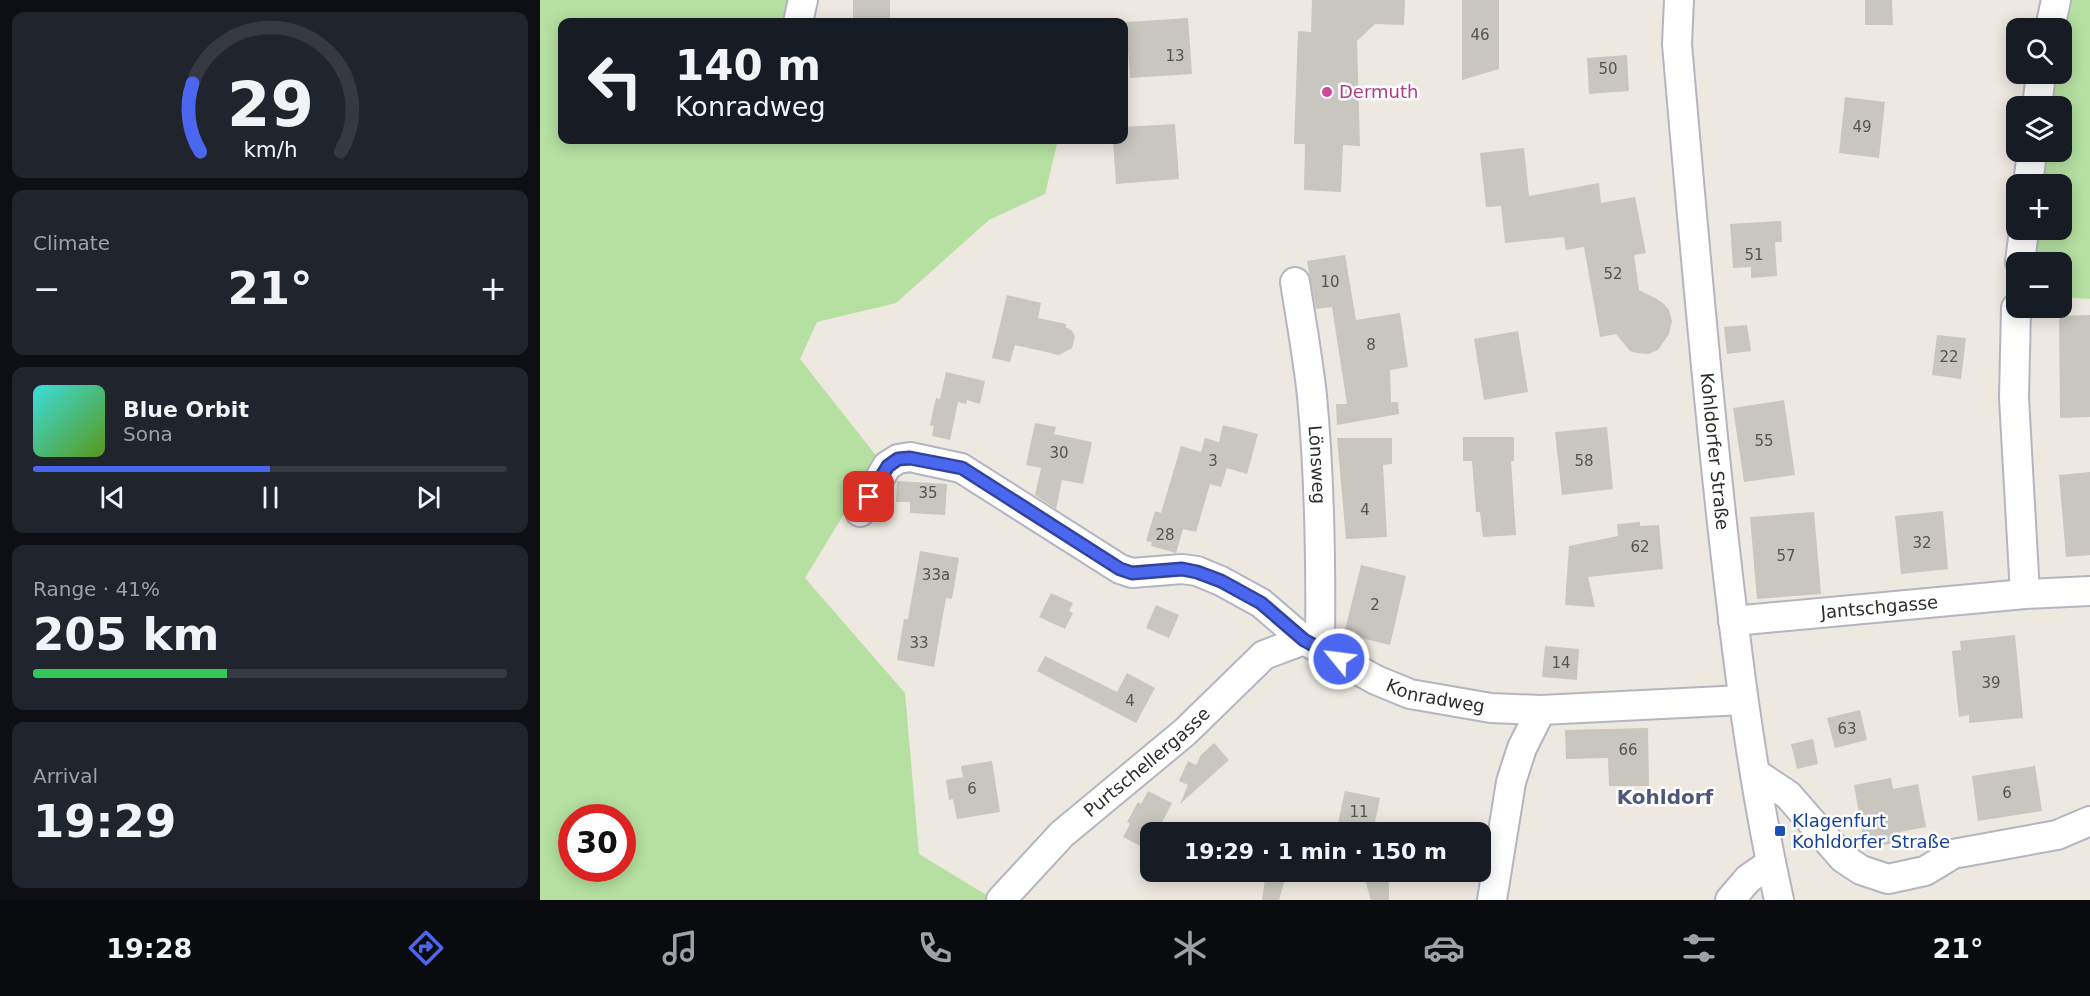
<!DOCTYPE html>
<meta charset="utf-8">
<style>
:root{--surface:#171b24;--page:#20242c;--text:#f1f3f6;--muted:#9ea1a6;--line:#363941;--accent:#4b67ef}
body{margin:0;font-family:"DejaVu Sans",sans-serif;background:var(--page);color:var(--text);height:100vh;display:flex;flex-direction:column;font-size:22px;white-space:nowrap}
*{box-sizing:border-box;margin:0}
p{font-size:20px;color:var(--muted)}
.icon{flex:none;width:33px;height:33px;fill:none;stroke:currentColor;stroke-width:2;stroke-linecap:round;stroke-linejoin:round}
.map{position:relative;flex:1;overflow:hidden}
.details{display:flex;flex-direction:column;gap:12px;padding:12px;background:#0d0f14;width:540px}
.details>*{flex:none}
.top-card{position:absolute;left:18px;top:18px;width:570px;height:126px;border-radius:12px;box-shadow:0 3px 15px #0003;background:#171b24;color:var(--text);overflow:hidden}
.fabs{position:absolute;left:1466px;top:18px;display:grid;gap:12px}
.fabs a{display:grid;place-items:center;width:66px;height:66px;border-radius:12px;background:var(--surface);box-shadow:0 3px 15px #0003;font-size:30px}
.speed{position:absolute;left:18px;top:804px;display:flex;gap:12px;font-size:30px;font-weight:700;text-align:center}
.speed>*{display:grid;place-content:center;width:78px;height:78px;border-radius:50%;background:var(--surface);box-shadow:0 3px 15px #0003;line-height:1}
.speed .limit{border:9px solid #d22;background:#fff;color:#111}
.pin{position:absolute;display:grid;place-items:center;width:51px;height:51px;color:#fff;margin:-26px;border-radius:12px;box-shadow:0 3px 9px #0006}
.me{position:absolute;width:66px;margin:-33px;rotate:299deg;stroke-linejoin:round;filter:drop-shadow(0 0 4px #0008)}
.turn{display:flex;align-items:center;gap:21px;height:126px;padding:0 18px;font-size:27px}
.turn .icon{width:78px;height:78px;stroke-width:2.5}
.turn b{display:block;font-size:42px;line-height:51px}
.big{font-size:45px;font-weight:700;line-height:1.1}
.details .widget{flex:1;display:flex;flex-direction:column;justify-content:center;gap:9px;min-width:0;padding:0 21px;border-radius:12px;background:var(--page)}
.details .dial{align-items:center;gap:0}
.dial svg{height:156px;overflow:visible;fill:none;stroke:var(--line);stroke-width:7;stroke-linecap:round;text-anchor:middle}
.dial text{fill:var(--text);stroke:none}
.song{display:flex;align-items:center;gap:18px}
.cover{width:72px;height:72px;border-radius:9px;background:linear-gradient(135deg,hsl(180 70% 55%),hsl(90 70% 35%))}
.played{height:6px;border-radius:3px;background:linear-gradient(90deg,var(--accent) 50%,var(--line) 50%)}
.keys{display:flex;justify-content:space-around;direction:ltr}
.heat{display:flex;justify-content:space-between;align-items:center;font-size:33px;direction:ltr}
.charge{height:9px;border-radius:4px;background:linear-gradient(90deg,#34c759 41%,var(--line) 0)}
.trip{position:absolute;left:600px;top:822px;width:351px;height:60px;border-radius:12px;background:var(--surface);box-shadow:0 3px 15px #0003;font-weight:700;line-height:60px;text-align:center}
.dock{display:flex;height:96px;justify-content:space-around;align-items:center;background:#090b0e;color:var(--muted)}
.dock .icon{width:42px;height:42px}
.dock .on{color:var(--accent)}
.dock b{font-size:27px;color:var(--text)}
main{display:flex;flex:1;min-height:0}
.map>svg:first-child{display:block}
</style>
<main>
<section class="details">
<div class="widget dial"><svg viewBox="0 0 100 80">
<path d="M14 69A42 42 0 1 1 86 69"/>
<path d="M14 69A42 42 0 0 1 10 34" stroke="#4b67ef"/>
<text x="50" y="56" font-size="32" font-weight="700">29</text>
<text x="50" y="72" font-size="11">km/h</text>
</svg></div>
<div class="widget"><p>Climate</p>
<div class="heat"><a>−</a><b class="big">21°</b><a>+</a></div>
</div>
<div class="widget">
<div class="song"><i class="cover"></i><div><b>Blue Orbit</b><p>Sona</p></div></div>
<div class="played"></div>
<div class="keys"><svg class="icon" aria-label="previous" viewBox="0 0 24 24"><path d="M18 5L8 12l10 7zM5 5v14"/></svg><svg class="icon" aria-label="pause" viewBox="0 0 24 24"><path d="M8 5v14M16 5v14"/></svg><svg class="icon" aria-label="next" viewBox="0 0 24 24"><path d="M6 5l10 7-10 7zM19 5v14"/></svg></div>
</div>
<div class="widget"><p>Range · 41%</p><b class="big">205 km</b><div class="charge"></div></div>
<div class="widget"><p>Arrival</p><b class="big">19:29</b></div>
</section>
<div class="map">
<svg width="1550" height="900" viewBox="0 0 1550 900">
<rect width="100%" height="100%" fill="#ede8e0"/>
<g fill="#b5e0a1" fill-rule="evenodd">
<path d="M0 0H260L256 22H22V140H518L505 194 449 220 356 303 277 322 260 359 338 458 265 578 365 693 379 854 448 896 445 900H0ZM32 818H82V868H32Z"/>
<path d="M1529 0H1550V299L1521 297V262H1491L1495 230H1521V184H1499L1503 152H1521V106H1510L1515 74H1521V43Z"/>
</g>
<g fill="#c9c6bf">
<rect x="313" y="0" width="37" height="22"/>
<path d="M772 0H865L864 25 835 24 817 41 820 146 803 145 801 192 764 190 765 144H754L758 31 771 32Z"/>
<path d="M922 0H959V69L922 80Z"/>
<path d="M1325 0H1352L1353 25H1325Z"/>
<path d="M648 18 652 74 590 78 586 22Z"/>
<path d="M1087 55 1089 91 1049 94 1047 58Z"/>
<path d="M1305 97 1345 102 1339 158 1299 153Z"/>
<path d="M635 124 639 179 576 184 573 140H584V127Z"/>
<path d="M984 148 989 196 1059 183 1061 203 1095 197 1106 253 1094 255 1099 290 1117 299 1124 304 1129 310 1132 321 1129 334 1118 350 1108 354 1097 353 1090 351 1076 334 1060 337 1044 247 1026 250 1024 237 965 243 961 206 946 207 940 153Z"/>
<path d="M1241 221 1242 242H1235L1237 276 1211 278V267L1193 268 1190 224Z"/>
<path d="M805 255 816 320 860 313 868 367 850 370 851 402H858L859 414 797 425 796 404H807L792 307 776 309 767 261Z"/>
<path d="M467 295 501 303 498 318 526 324V327L532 331 535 336 532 348 519 355 475 345 470 362 452 358Z"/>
<path d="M1550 315V417L1520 418 1519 316Z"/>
<path d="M1207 325 1211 351 1187 354 1184 327Z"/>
<path d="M978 331 988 392 944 400 934 339Z"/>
<path d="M1397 335 1426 338 1421 379 1392 375Z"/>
<path d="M406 372 445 381 440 404 427 400 426 404 418 402 410 440 392 436 394 426 390 425 396 398 400 399Z"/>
<path d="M1244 400 1255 475 1204 482 1193 408Z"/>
<path d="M495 423 516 427 514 434 552 442 543 484 522 480 516 509 495 495 501 468 486 465Z"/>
<path d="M683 425 718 434 707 474 687 468 681 487 670 484 656 532 643 529 636 553 611 546 612 542 606 541 615 511 621 513 641 446 661 452 665 438 679 442Z"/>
<path d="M1067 427 1073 489 1022 495 1015 432Z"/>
<path d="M923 437H974V461H971L976 535 943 537 940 512H936L932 461H923Z"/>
<path d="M797 438H852V464L843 465 847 537 806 539Z"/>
<path d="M1550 472V555L1526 557 1519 475Z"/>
<path d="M357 481 407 484 405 515 370 513V502H356Z"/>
<path d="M1403 511 1408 569 1361 574 1355 516Z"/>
<path d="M1274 512 1281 594 1217 599 1210 517Z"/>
<path d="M1100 522V526L1119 525 1123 569 1048 577 1055 607 1025 605 1029 546 1078 536 1077 524Z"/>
<path d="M380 551 419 558 412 599 406 598 394 667 357 660 364 619H368Z"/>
<path d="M821 565 866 576 850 645 804 634Z"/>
<path d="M511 593 533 603 529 611 533 613 525 629 499 617Z"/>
<path d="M616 605 639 615 629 638 606 628Z"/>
<path d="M1475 635 1483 718 1429 723V715L1419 717 1412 651 1421 650 1420 641Z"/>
<path d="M1005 646 1039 649 1037 680 1002 677Z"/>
<path d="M505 656 577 692 587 673 615 688 596 723 497 671Z"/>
<path d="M1320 710 1327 740 1295 748 1287 718Z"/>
<path d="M1108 728 1109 786H1069L1068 758 1026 759 1025 730Z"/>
<path d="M1273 739 1278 764 1257 769 1251 744Z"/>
<path d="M674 743 689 760 640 804 648 785 639 781 648 761 656 765 661 755Z"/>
<path d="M452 761 460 812 417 819 413 799 409 800 406 780 423 777 421 766Z"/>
<path d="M1495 766 1502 811 1438 821 1432 776Z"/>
<path d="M1351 778 1353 789 1378 784 1386 827 1360 832 1362 842 1325 848 1314 785Z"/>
<path d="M608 791 632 803 617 832H610V851L583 837 590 824 587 822 598 802 601 804Z"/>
<path d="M805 791 840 798 833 832H796Z"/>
<path d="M726 872H747L739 900H722Z"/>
<path d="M849 879V900H831L825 880Z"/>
</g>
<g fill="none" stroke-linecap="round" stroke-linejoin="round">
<defs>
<g id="minor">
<path id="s1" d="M1139 0 1137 44C1151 207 1165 370 1183 532 1197 656 1212 779 1239 900"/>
<path d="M258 22 263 0"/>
<path d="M1510 28 1516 0"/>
<path d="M1497 106 1501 74"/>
<path d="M1488 184 1492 152"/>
<path d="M1480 262 1484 230"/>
<path id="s2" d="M755 282C761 320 768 358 772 396 780 480 781 565 780 649"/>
<path id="s3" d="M320 512 347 466 358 459 370 457 421 468 580 569 592 573 642 569 657 571 681 581 721 603 764 640 836 680 870 694 951 708 1001 710 1203 700"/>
<path d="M1485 594 1550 591"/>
<path id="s4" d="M1193 621 1485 594 1474 398 1476 308"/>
<path d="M1215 773 1248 795 1303 858 1321 870 1348 879 1385 871 1413 854 1517 835 1550 821"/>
<path id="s5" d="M461 900 522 834 645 732 724 655 764 640"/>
<path d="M952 900 971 782 982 748 1001 710"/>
<path d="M1190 900 1208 879 1231 863"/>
</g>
</defs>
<use href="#minor" stroke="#b4b6bf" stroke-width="32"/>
<use href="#minor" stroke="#fff" stroke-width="28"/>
</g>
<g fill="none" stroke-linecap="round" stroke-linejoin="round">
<defs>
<path id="route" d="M329 497 348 466 358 459 370 458 422 468 580 569 592 573 642 569 657 572 681 581 721 603 764 640 799 659"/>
</defs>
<use href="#route" stroke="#31439b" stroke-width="15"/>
<use href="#route" stroke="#4b67ef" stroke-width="10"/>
</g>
<circle fill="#d1479c" stroke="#fff" stroke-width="2" cx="787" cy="92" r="6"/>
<rect fill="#1a4fb4" stroke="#fff" stroke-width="2" x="1234" y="825" width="12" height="12" rx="3"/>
<g text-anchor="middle" stroke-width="5" stroke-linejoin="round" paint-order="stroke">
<g font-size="15" fill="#545352">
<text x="940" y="40">46</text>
<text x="635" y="61">13</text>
<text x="1068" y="74">50</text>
<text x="1322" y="132">49</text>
<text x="1214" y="260">51</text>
<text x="1073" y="279">52</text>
<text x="790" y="287">10</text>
<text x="831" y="350">8</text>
<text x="1409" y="362">22</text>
<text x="1224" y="446">55</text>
<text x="519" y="458">30</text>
<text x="673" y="466">3</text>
<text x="1044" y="466">58</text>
<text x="388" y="498">35</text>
<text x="825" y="515">4</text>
<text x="625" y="540">28</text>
<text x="1382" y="548">32</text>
<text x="1100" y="552">62</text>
<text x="1246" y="561">57</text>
<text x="396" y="580">33a</text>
<text x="835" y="610">2</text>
<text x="379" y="648">33</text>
<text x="1021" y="668">14</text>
<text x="1451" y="688">39</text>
<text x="590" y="706">4</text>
<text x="1307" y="734">63</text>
<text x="1088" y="755">66</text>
<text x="432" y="794">6</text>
<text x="1467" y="798">6</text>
<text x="819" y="817">11</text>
</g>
<g font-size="18" fill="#b23c85" stroke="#fff" text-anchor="start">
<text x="799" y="98">Dermuth</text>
</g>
<g font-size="18" fill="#2d2d2d" stroke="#fff">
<text dy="6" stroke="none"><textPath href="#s1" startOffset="453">Kohldorfer Straße</textPath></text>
<text dy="6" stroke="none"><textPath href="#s2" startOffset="184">Lönsweg</textPath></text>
<text dy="6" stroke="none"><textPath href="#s4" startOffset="147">Jantschgasse</textPath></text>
<text dy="6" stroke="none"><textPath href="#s3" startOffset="670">Konradweg</textPath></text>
<text dy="6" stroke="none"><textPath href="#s5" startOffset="201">Purtschellergasse</textPath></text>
</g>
<g font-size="18" fill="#164399" stroke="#fff" text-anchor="start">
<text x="1252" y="827">Klagenfurt<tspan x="1252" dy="21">Kohldorfer Straße</tspan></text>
</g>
<g font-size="20" font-weight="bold" fill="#4f567c" stroke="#fff">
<text x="1125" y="804">Kohldorf</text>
</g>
</g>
</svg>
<div class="fabs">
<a><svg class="icon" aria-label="search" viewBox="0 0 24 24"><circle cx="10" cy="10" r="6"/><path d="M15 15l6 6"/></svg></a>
<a><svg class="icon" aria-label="layers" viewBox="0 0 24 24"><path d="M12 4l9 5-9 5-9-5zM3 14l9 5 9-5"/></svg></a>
<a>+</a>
<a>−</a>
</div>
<div class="speed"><div class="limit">30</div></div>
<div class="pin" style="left:329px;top:497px;background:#d93025"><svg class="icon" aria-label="arrive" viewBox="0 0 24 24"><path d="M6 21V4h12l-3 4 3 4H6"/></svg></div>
<svg class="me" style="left:799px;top:659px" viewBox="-20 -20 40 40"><circle r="17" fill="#4b67ef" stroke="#fff" stroke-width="3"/><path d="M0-11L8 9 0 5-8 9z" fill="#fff"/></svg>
<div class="trip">19:29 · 1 min · 150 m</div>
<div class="top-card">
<div class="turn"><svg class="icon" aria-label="left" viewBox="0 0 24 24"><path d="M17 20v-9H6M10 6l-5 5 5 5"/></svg><div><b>140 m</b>Konradweg</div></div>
</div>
</div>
</main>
<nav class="dock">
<b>19:28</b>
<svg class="icon on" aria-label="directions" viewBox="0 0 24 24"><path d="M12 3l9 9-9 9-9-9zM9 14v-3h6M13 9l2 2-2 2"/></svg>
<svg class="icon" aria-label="music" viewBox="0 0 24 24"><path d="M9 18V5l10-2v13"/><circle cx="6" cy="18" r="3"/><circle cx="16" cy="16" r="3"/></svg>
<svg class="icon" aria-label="phone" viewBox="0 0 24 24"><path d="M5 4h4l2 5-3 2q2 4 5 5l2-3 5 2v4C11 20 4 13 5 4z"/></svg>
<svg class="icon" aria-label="climate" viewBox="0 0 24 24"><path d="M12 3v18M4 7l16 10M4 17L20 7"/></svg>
<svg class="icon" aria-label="car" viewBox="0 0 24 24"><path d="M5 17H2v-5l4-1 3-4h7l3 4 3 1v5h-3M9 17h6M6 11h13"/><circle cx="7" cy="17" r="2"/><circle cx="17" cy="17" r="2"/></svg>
<svg class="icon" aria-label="filters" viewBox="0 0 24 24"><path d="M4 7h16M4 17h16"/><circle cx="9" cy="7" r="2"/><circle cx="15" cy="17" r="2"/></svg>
<b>21°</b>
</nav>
